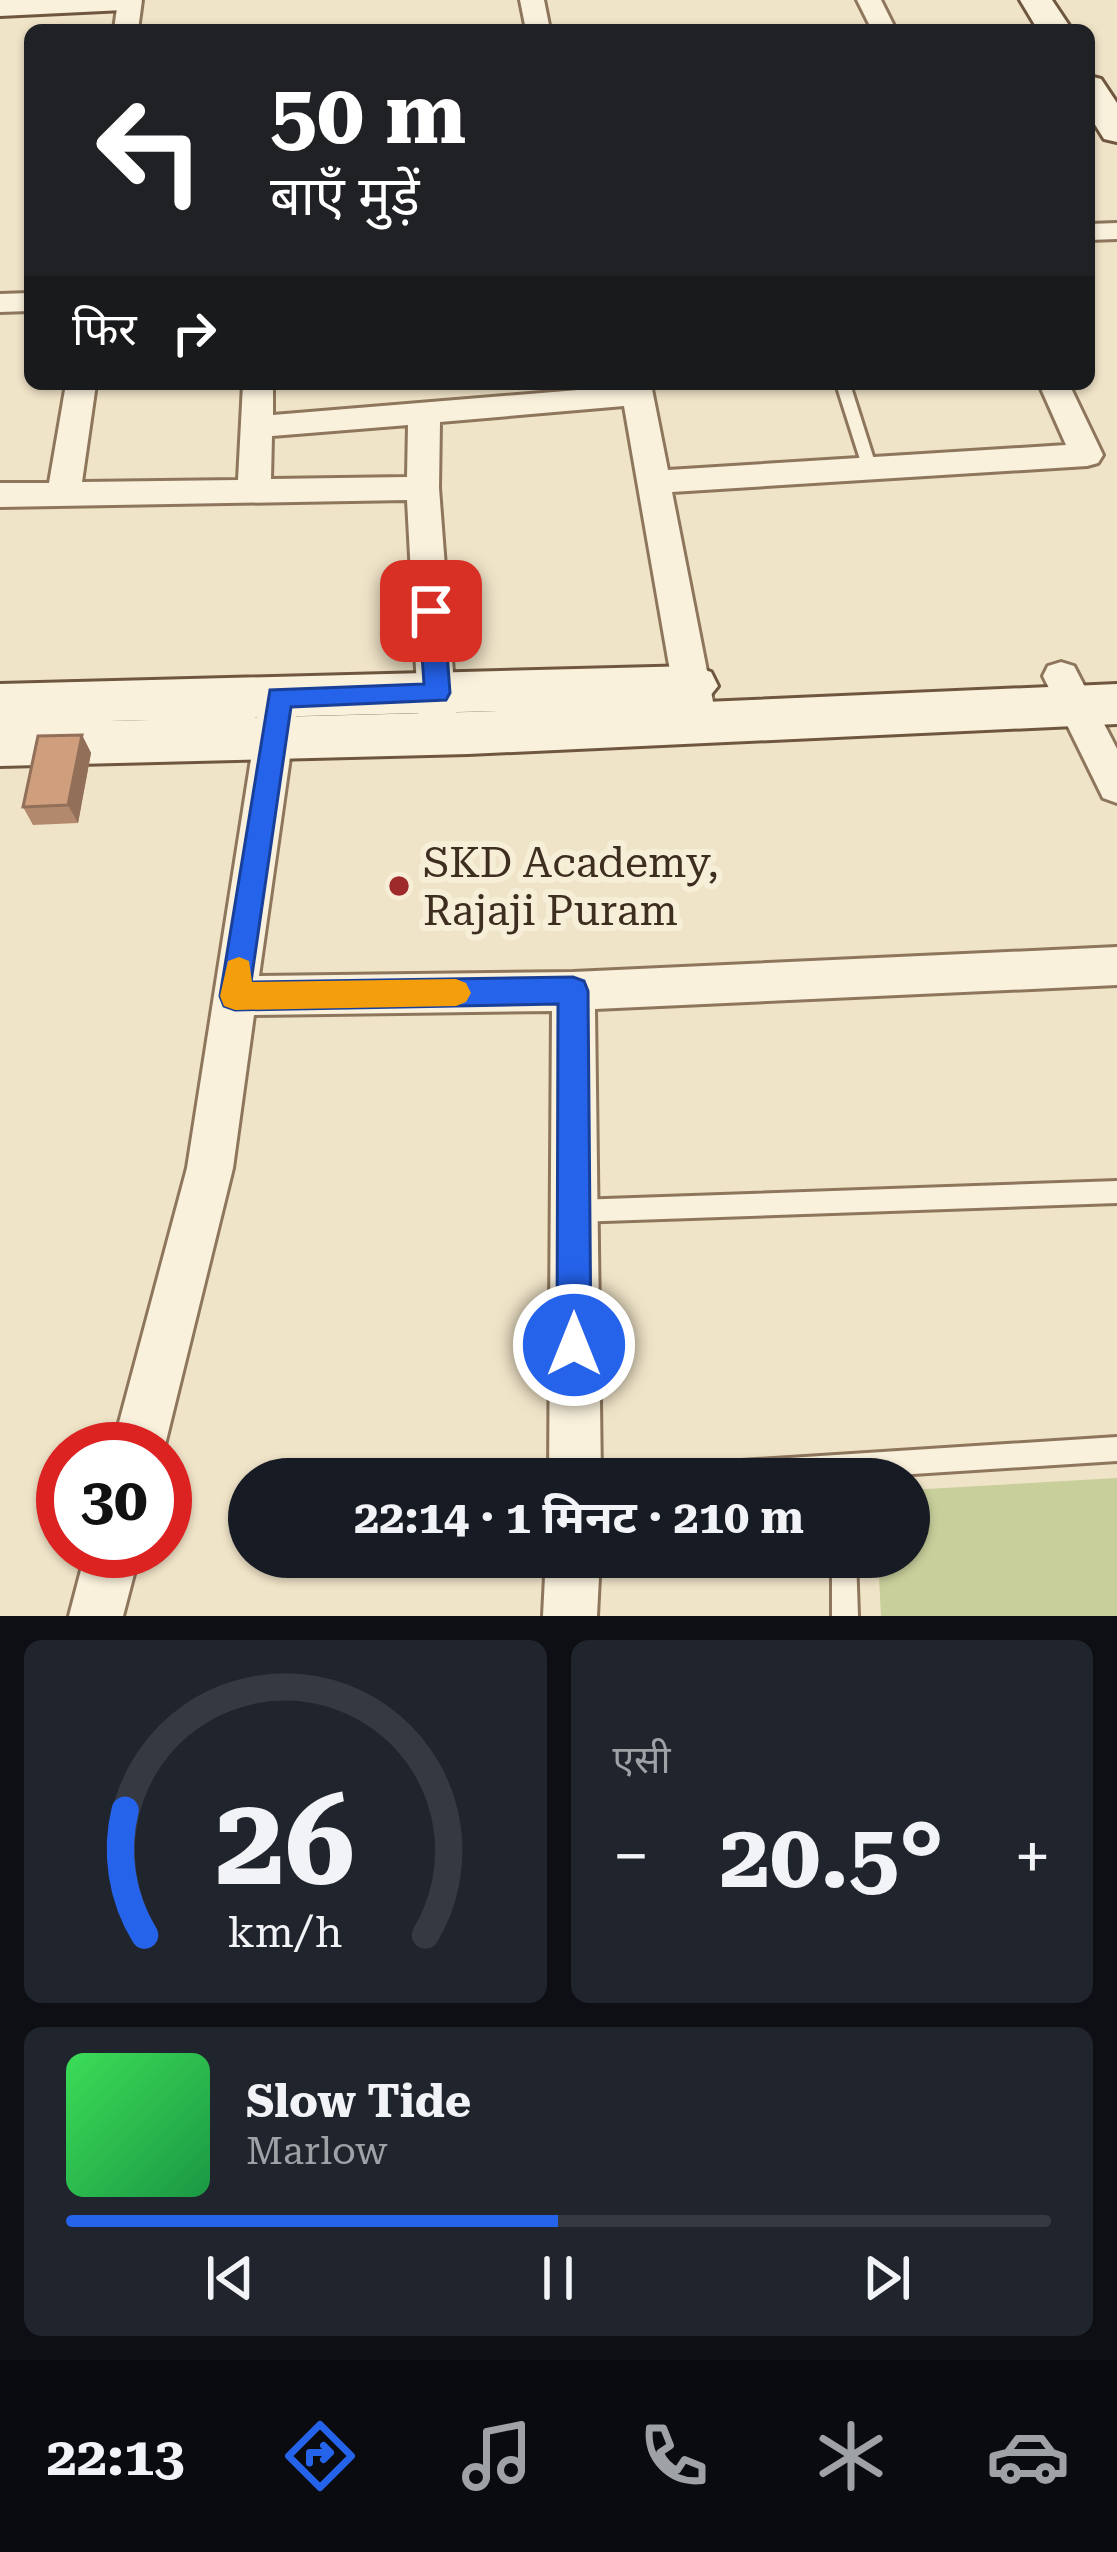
<!DOCTYPE html>
<html lang="hi">
<meta charset="utf-8">
<style>
:root{--surface:#171b24;--page:#20242c;--text:#f1f3f6;--muted:#9ea1a6;--line:#363941;--accent:#2563eb}
body{margin:0;font-family:"Roboto Serif","Noto Sans Devanagari",serif;background:var(--page);color:var(--text);height:100vh;display:flex;flex-direction:column;font-size:45px;white-space:nowrap}
*{box-sizing:border-box;margin:0}
p{font-size:39px;color:var(--muted)}
.icon{flex:none;width:66px;height:66px;fill:none;stroke:currentColor;stroke-width:2;stroke-linecap:round;stroke-linejoin:round}
.map{position:relative;height:1616px;overflow:hidden}
.details{display:flex;flex-direction:column;gap:24px;padding:24px;background:#0d0f14;flex:1}
.details>*{flex:none}
.hud{position:absolute;left:24px;top:24px;width:1071px;height:366px;border-radius:18px;box-shadow:0 3px 9px #0004;background:#202124;color:#fff;overflow:hidden}
.speed{position:absolute;left:36px;top:1422px;display:flex;gap:24px;font-size:60px;font-weight:700;text-align:center}
.speed>*{display:grid;place-content:center;width:156px;height:156px;border-radius:50%;background:var(--surface);box-shadow:0 3px 9px #0004;line-height:1}
.speed .limit{border:18px solid #d22;background:#fff;color:#111}
.pin{position:absolute;display:grid;place-items:center;width:102px;height:102px;color:#fff;margin:-51px;border-radius:24px;box-shadow:0 6px 18px #0006}
.me{position:absolute;width:132px;margin:-66px;rotate:0deg;stroke-linejoin:round;filter:drop-shadow(0 0 9px #0008)}
.turn{display:flex;align-items:center;gap:42px;height:252px;padding:0 48px;font-size:54px}
.turn .icon{width:156px;height:156px;stroke-width:2.5}
.turn b{display:block;font-size:84px;line-height:102px}
.then{display:flex;align-items:center;height:114px;padding:0 48px;background:#0003;gap:24px;font-size:45px}
.big{font-size:90px;font-weight:700;line-height:1.1}
.details .card{flex:1;display:flex;flex-direction:column;justify-content:center;gap:18px;min-width:0;padding:0 42px;border-radius:18px;background:var(--page)}
.details .dial{align-items:center;gap:0}
.dial svg{height:312px;overflow:visible;fill:none;stroke:var(--line);stroke-width:7;stroke-linecap:round;text-anchor:middle}
.dial text{fill:var(--text);stroke:none}
.song{display:flex;align-items:center;gap:36px}
.cover{width:144px;height:144px;border-radius:18px;background:linear-gradient(135deg,hsl(130 70% 55%),hsl(140 70% 35%))}
.played{height:12px;border-radius:6px;background:linear-gradient(90deg,var(--accent) 50%,var(--line) 50%)}
.keys{display:flex;justify-content:space-around;direction:ltr}
.heat{display:flex;justify-content:space-between;align-items:center;font-size:66px;direction:ltr}
.details .tiles{flex:1;display:grid;gap:24px;grid-template-columns:1fr 1fr}
.card:last-child{grid-column:span 2}
.trip{position:absolute;left:228px;top:1458px;width:702px;height:120px;border-radius:60px;background:var(--surface);box-shadow:0 3px 9px #0004;font-weight:700;line-height:120px;text-align:center}
.tabs{display:flex;height:192px;justify-content:space-around;align-items:center;background:#090b0e;color:var(--muted)}
.tabs .icon{width:84px;height:84px}
.tabs .current{color:var(--accent)}
.tabs b{font-size:54px;color:var(--text)}
.map>svg:first-child{display:block}
</style>
<div class="map">
<svg width="1117" height="1616" viewBox="0 0 1117 1616">
<rect width="100%" height="100%" fill="#f0e4c8"/>
<path fill="#c9cf9b" d="M1117 1478V1616H881L878 1557H909V1490Z"/>
<g fill="none" stroke-linecap="round" stroke-linejoin="round">
<defs>
<g id="lane">
<path d="M836 384H850L877 469 875 473H865L863 469Z"/>
<path d="M1117 1181V1203L576 1222 568 1219 565 1211 568 1203 576 1200Z"/>
<path d="M1117 1437V1461L835 1479H637L641 1471 649 1467Z"/>
<path d="M832 1557H856L858 1616H832Z"/>
</g>
<g id="street">
<path d="M118 0H142L138 30H114Z"/>
<path d="M520 0H544L550 30H526Z"/>
<path d="M857 0H881L896 30H872Z"/>
<path d="M1117 223V239L1089 240V224Z"/>
<path d="M30 293V311L0 312V294Z"/>
<path d="M66 384H96L82 482 238 480 243 384H273V415L651 384 668 470 1066 445 1039 384H1069L1103 455 1098 463 1087 466 672 492 716 717 710 727 697 732 684 727 678 717 624 406 440 422 439 488 457 725 451 736 438 740 425 736 419 725 407 500 0 507V483H49ZM408 425 407 477 271 479 272 436Z"/>
<path d="M1061 662 1074 666 1117 749V803L1103 798 1043 676 1048 666Z"/>
<path d="M278 693 291 698 297 708 259 976 573 972 1117 947V985L595 1009 601 1479H549L552 1011 254 1015 233 1168 164 1449H112L187 1168 259 708 265 698Z"/>
<path d="M86 1551H140L123 1616H69Z"/>
<path d="M546 1557H600L597 1616H543Z"/>
</g>
<g id="secondary">
<path d="M0 0H140L124 10 0 16Z"/>
<path d="M1020 0H1052L1072 30H1038Z"/>
<path d="M1089 76 1101 79 1117 103V142L1104 139 1089 115Z"/>
<path d="M693 666 711 672 718 686 705 702 1117 684V724L468 754 0 766V684ZM498 711 468 712 110 721Z"/>
</g>
</defs>
<use href="#lane" stroke="#8d765c" stroke-width="6"/>
<use href="#street" stroke="#8d765c" stroke-width="6"/>
<use href="#secondary" stroke="#6f573f" stroke-width="6"/>
<use href="#lane" fill="#faf1dc" fill-rule="evenodd"/>
<use href="#street" fill="#faf1dc" fill-rule="evenodd"/>
<use href="#secondary" fill="#faf1dc" fill-rule="evenodd"/>
</g>
<path fill="#b2896c" d="M82 735 91 753 78 823 33 825 23 807Z"/>
<path fill="#916f58" d="M82 735 91 753 78 823 68 805Z"/>
<path fill="#cf9f7d" stroke="#916f58" stroke-width="3" d="M82 735 68 805 23 807 38 736Z"/>
<path fill="#2563eb" stroke="#184099" stroke-width="3" d="M431 602 444 611 450 693 446 700 291 707 251 982 573 977 584 981 588 991 591 1345 586 1357 574 1362 562 1357 557 1345 558 1004 235 1010 224 1006 220 996 270 690 424 684 419 611Z"/>
<path fill="#f59e0b" d="M239 957 249 961 252 982 456 979 466 983 471 993 466 1002 456 1006 235 1010 224 1006 220 996 228 961Z"/>
<circle fill="#9e2a2b" stroke="#f7eed8" stroke-width="4.5" cx="399" cy="886" r="12"/>
<g text-anchor="middle" stroke-width="12" stroke-linejoin="round" paint-order="stroke">
<g font-size="42" fill="#3d2e20" stroke="#f7eed8" text-anchor="start">
<text x="423" y="877">SKD Academy,<tspan x="423" dy="48">Rajaji Puram</tspan></text>
</g>
</g>
</svg>
<div class="speed"><div class="limit">30</div></div>
<div class="pin" style="left:431px;top:611px;background:#d93025"><svg class="icon" aria-label="arrive" viewBox="0 0 24 24"><path d="M6 21V4h12l-3 4 3 4H6"/></svg></div>
<svg class="me" style="left:574px;top:1345px" viewBox="-20 -20 40 40"><circle r="17" fill="#2563eb" stroke="#fff" stroke-width="3"/><path d="M0-11L8 9 0 5-8 9z" fill="#fff"/></svg>
<div class="trip">22:14 · 1 मिनट · 210 m</div>
<div class="hud">
<div class="turn"><svg class="icon" aria-label="left" viewBox="0 0 24 24"><path d="M17 20v-9H6M10 6l-5 5 5 5"/></svg><div><b>50 m</b>बाएँ मुड़ें</div></div>
<div class="then">फिर<svg class="icon" aria-label="right" viewBox="0 0 24 24"><path d="M7 20v-9h11M14 6l5 5-5 5"/></svg></div>
</div>
</div>
<section class="details">
<div class="tiles">
<div class="card dial"><svg viewBox="0 0 100 80">
<path d="M14 69A42 42 0 1 1 86 69"/>
<path d="M14 69A42 42 0 0 1 9 37" stroke="#2563eb"/>
<text x="50" y="56" font-size="32" font-weight="700">26</text>
<text x="50" y="72" font-size="11">km/h</text>
</svg></div>
<div class="card"><p>एसी</p>
<div class="heat"><a>−</a><b class="big">20.5°</b><a>+</a></div>
</div>
<div class="card">
<div class="song"><i class="cover"></i><div><b>Slow Tide</b><p>Marlow</p></div></div>
<div class="played"></div>
<div class="keys"><svg class="icon" aria-label="previous" viewBox="0 0 24 24"><path d="M18 5L8 12l10 7zM5 5v14"/></svg><svg class="icon" aria-label="pause" viewBox="0 0 24 24"><path d="M8 5v14M16 5v14"/></svg><svg class="icon" aria-label="next" viewBox="0 0 24 24"><path d="M6 5l10 7-10 7zM19 5v14"/></svg></div>
</div>
</div>
</section>
<nav class="tabs">
<b>22:13</b>
<svg class="icon current" aria-label="directions" viewBox="0 0 24 24"><path d="M12 3l9 9-9 9-9-9zM9 14v-3h6M13 9l2 2-2 2"/></svg>
<svg class="icon" aria-label="music" viewBox="0 0 24 24"><path d="M9 18V5l10-2v13"/><circle cx="6" cy="18" r="3"/><circle cx="16" cy="16" r="3"/></svg>
<svg class="icon" aria-label="phone" viewBox="0 0 24 24"><path d="M5 4h4l2 5-3 2q2 4 5 5l2-3 5 2v4C11 20 4 13 5 4z"/></svg>
<svg class="icon" aria-label="climate" viewBox="0 0 24 24"><path d="M12 3v18M4 7l16 10M4 17L20 7"/></svg>
<svg class="icon" aria-label="car" viewBox="0 0 24 24"><path d="M5 17H2v-5l4-1 3-4h7l3 4 3 1v5h-3M9 17h6M6 11h13"/><circle cx="7" cy="17" r="2"/><circle cx="17" cy="17" r="2"/></svg>
</nav>
